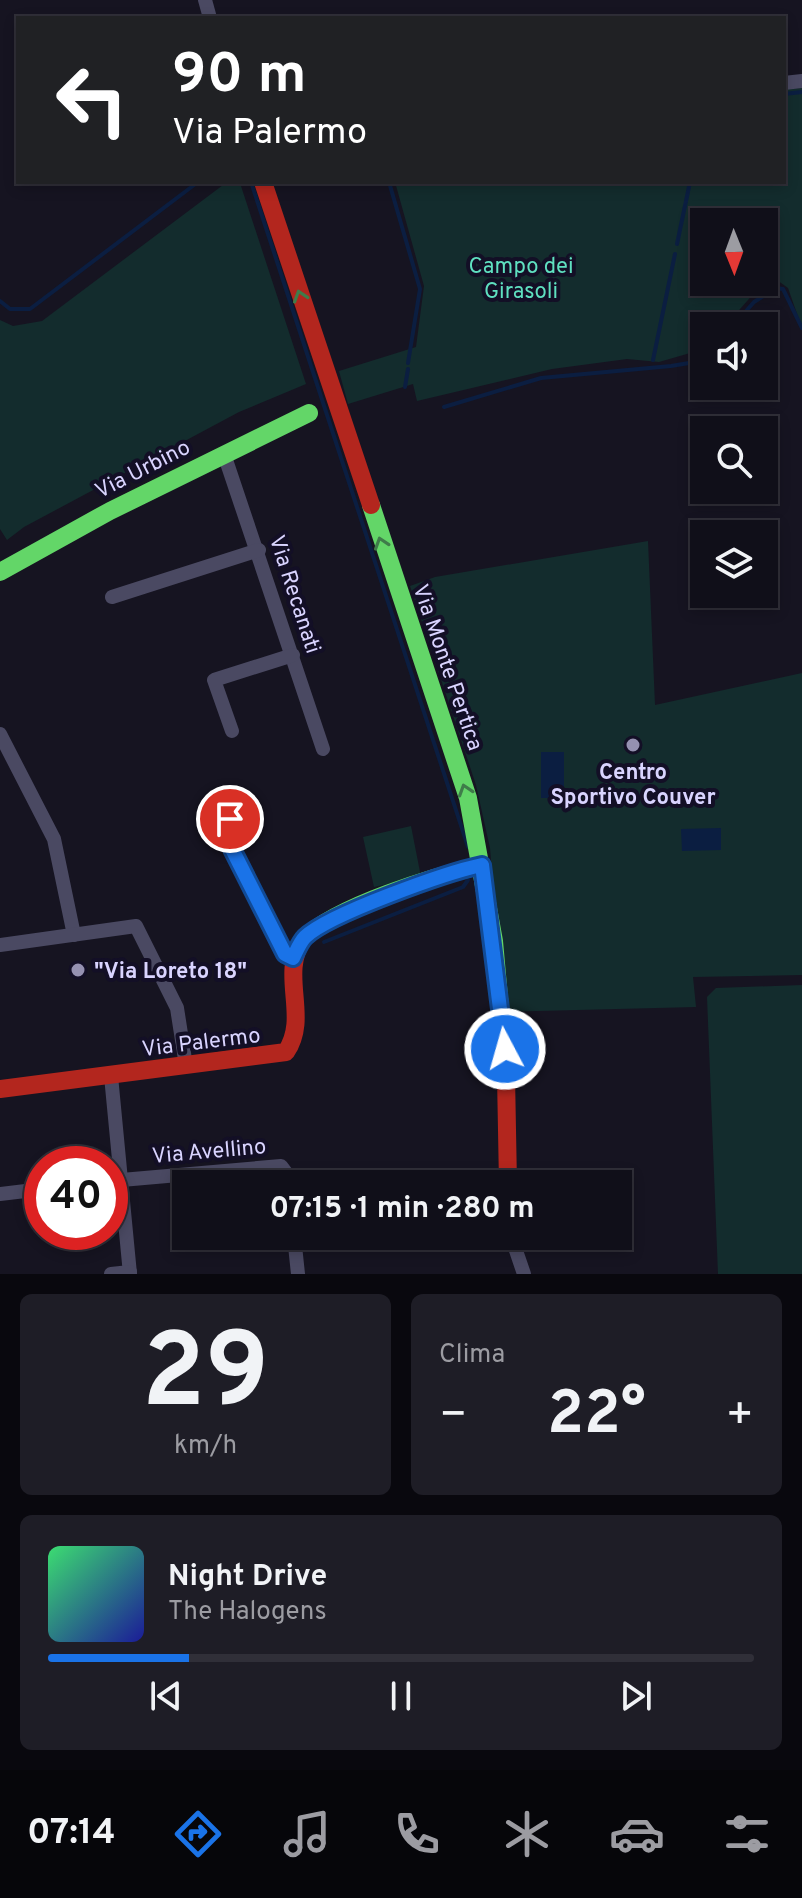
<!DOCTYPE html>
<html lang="it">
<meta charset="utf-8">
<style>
:root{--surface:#100f19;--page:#1e1d26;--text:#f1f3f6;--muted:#9c9ca2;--line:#302f38;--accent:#1a73e8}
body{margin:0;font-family:Overpass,sans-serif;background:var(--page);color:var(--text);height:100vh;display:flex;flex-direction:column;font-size:30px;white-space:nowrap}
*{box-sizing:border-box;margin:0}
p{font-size:26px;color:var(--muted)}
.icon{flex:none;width:44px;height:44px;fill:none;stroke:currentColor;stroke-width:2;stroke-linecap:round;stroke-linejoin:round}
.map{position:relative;height:1274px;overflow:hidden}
.panel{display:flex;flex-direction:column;gap:20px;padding:20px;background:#09080e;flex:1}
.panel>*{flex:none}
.top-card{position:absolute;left:16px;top:16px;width:770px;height:168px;border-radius:0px;box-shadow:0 4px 12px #0003,0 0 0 2px var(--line);background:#202124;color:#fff;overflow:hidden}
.needle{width:52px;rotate:179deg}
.buttons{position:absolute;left:690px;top:208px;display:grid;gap:16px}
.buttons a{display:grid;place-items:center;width:88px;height:88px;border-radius:0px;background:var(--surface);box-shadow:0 4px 12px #0003,0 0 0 2px var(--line);font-size:40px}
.speed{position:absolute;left:24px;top:1146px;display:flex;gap:16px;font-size:40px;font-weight:700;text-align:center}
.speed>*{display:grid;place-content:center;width:104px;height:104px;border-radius:50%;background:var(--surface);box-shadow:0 4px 12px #0003,0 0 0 2px var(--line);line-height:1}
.speed .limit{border:12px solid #d22;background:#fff;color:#111}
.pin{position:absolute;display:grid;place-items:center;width:68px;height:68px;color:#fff;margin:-34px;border:4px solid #fff;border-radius:50%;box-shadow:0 2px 8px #0007}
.me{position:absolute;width:88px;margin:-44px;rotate:354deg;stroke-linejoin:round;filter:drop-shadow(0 0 6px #0008)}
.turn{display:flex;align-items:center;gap:28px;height:168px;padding:0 24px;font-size:36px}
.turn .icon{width:104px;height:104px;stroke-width:2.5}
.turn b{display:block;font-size:56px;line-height:68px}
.big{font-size:60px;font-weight:700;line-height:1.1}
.panel .tile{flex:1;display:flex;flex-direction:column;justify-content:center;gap:12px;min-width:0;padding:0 28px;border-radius:12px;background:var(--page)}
.panel .dial{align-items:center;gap:0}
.dial b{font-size:104px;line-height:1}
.song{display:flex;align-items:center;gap:24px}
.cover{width:96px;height:96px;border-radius:12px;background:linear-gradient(135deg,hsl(140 70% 55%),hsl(240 70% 35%))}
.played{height:8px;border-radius:4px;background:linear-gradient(90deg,var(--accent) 20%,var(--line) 20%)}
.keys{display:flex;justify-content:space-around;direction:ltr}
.heat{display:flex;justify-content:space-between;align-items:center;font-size:44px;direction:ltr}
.panel .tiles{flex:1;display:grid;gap:20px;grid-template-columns:1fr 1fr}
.tile:last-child{grid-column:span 2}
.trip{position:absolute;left:172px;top:1170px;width:460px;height:80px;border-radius:0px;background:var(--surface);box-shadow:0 4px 12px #0003,0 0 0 2px var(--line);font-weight:700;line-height:80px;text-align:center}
.tabs{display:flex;height:128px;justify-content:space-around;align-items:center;background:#06060a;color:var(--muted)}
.tabs .icon{width:56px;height:56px}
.tabs .current{color:var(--accent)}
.tabs b{font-size:36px;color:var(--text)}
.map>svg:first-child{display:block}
</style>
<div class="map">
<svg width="802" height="1274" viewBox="0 0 802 1274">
<rect width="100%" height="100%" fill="#161421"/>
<g fill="#132c2d" fill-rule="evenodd">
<path d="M802 88V328L788 288 777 280 763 283 725 326H704V349L659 362 627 359 552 369 417 401 413 384 348 404 339 371 416 347 424 286 395 182H784V89ZM704 222H764V282H704Z"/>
<path d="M227 182 241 186 306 384 239 412 24 527 7 540 0 529V320L13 326 42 321Z"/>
<path d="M648 541 655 705 802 673V975L693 977 696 1007 503 1012 490 848 476 785 410 586 435 577Z"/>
<path d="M411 826 421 877 374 887 363 837Z"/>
<path d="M802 985V1274H718L707 997 716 988Z"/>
</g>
<g fill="#0b1e41">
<rect x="541" y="752" width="23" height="46"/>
<path d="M721 828V850L682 851 681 829Z"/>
</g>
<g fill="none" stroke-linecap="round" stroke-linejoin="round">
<g stroke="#0b1e41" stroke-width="4">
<path d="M784 94 802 92"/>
<path d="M251 182 468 847"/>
<path d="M389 182 420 289 408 363"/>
<path d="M677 244 690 182"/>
<path d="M0 301 10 309H30L198 182"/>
<path d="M733 326 754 302 776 288 783 289 802 328"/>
<path d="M653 360 675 254"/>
<path d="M405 387 408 369"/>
<path d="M444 407 541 378 671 366 689 363 704 356"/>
<path d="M324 942 463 887 468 880"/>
</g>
<g stroke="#4a4962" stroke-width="14">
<path d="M205 0 210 18"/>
<path d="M784 83 802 81"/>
<path d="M224 454 323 749"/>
<path d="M112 597 259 550"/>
<path d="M232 731 214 680 293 655"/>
<path d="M0 734 54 839 74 935"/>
<path d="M231 847 234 828 230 819H219L213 827 217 837 231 847 285 954 293 958"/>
<path d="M0 945 136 926 177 1008 186 1066"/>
<path d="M111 1076 130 1274"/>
<path d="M110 1181 281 1166 287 1174 289 1184"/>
<path d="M0 1194 42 1189"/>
<path d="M294 1236 298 1274"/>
<path d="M511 1236 524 1274"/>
<path d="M111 1274 130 1272"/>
</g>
<g stroke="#63d668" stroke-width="18">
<path d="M371 505 468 798 494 941 506 1076"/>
<path d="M0 572 110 511 309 413"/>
<path d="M303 939C339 905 433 877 482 865"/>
</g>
<g stroke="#b3261e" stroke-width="18">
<path d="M263 182 371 505"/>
<path d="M506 1076 508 1184"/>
<path d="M0 1089 286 1052C310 1017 279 975 303 939"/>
</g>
</g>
<defs><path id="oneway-chevron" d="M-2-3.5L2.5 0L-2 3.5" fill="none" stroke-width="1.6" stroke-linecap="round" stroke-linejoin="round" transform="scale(2)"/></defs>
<g stroke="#3f7c4a">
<use href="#oneway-chevron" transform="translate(300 296) rotate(-108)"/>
<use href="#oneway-chevron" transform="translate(381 543) rotate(-108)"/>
<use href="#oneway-chevron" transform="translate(465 790) rotate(-108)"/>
</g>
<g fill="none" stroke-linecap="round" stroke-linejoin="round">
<defs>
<path id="route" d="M230 819 234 828 232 849 285 954 293 958C297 950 300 942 305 937 329 914 448 872 482 865L505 1049"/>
</defs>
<use href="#route" stroke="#114b97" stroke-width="20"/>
<use href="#route" stroke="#1a73e8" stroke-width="14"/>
</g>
<g fill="#9591b1" stroke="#130f26" stroke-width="3">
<circle cx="633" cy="745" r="8"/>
<circle cx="78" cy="970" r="8"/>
</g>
<g text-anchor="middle" stroke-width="8" stroke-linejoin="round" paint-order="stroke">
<g font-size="22" fill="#5fe0c0" stroke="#130f26">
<text x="521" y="273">Campo dei<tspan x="521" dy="25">Girasoli</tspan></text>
</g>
<g font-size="22" fill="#d9d4ff" stroke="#130f26">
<text transform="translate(142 468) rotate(-27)" y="8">Via Urbino</text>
<text transform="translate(296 594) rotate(72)" y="8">Via Recanati</text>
<text transform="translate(449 667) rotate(71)" y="8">Via Monte Pertica</text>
<text transform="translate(201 1041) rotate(-7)" y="8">Via Palermo</text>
<text transform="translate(209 1150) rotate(-5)" y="8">Via Avellino</text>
</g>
<g font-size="22" font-weight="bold" fill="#d9d4ff" stroke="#130f26">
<text x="633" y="779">Centro<tspan x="633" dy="25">Sportivo Couver</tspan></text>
<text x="94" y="978" text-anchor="start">"Via Loreto 18"</text>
</g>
</g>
</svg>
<div class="buttons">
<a><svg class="needle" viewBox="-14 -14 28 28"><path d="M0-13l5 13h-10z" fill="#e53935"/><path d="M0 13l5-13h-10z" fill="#9c9ca2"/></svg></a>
<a><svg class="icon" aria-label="sound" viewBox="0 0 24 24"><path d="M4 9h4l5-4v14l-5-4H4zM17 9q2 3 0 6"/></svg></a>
<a><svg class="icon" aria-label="search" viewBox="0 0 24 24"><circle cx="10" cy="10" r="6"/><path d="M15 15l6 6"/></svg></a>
<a><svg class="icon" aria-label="layers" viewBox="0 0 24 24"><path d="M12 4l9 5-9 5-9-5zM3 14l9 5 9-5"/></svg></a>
</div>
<div class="speed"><div class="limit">40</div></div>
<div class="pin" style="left:230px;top:819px;background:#d93025"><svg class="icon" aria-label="arrive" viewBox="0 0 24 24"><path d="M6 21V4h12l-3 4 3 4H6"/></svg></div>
<svg class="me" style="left:505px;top:1049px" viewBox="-20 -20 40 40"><circle r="17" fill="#1a73e8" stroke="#fff" stroke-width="3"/><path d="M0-11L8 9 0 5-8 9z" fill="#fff"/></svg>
<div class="trip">07:15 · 1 min · 280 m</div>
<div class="top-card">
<div class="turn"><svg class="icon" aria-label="left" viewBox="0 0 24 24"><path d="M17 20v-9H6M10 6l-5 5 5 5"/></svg><div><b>90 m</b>Via Palermo</div></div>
</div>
</div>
<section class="panel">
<div class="tiles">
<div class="tile dial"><b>29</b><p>km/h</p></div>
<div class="tile"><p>Clima</p>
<div class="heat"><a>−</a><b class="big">22°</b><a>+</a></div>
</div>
<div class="tile">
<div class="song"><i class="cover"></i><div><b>Night Drive</b><p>The Halogens</p></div></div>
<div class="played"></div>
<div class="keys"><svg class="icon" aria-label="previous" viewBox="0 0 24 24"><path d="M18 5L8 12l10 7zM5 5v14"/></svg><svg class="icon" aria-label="pause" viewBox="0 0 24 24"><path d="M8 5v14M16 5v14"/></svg><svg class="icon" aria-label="next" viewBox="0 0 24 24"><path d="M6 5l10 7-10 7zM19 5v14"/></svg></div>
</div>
</div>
</section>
<nav class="tabs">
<b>07:14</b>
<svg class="icon current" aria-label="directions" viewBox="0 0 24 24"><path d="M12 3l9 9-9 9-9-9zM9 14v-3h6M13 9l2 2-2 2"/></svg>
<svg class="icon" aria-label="music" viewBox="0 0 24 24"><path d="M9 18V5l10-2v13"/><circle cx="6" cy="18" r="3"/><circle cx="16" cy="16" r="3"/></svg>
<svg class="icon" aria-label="phone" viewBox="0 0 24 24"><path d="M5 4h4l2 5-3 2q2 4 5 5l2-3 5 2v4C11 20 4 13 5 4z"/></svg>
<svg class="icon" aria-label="climate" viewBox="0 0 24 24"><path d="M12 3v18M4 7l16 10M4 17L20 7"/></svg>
<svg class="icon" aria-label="car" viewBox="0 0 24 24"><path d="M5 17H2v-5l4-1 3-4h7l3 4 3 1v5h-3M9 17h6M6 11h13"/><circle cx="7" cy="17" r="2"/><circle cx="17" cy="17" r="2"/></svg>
<svg class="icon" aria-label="filters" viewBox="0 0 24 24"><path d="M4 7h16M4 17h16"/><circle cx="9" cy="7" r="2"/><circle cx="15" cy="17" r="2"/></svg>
</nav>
